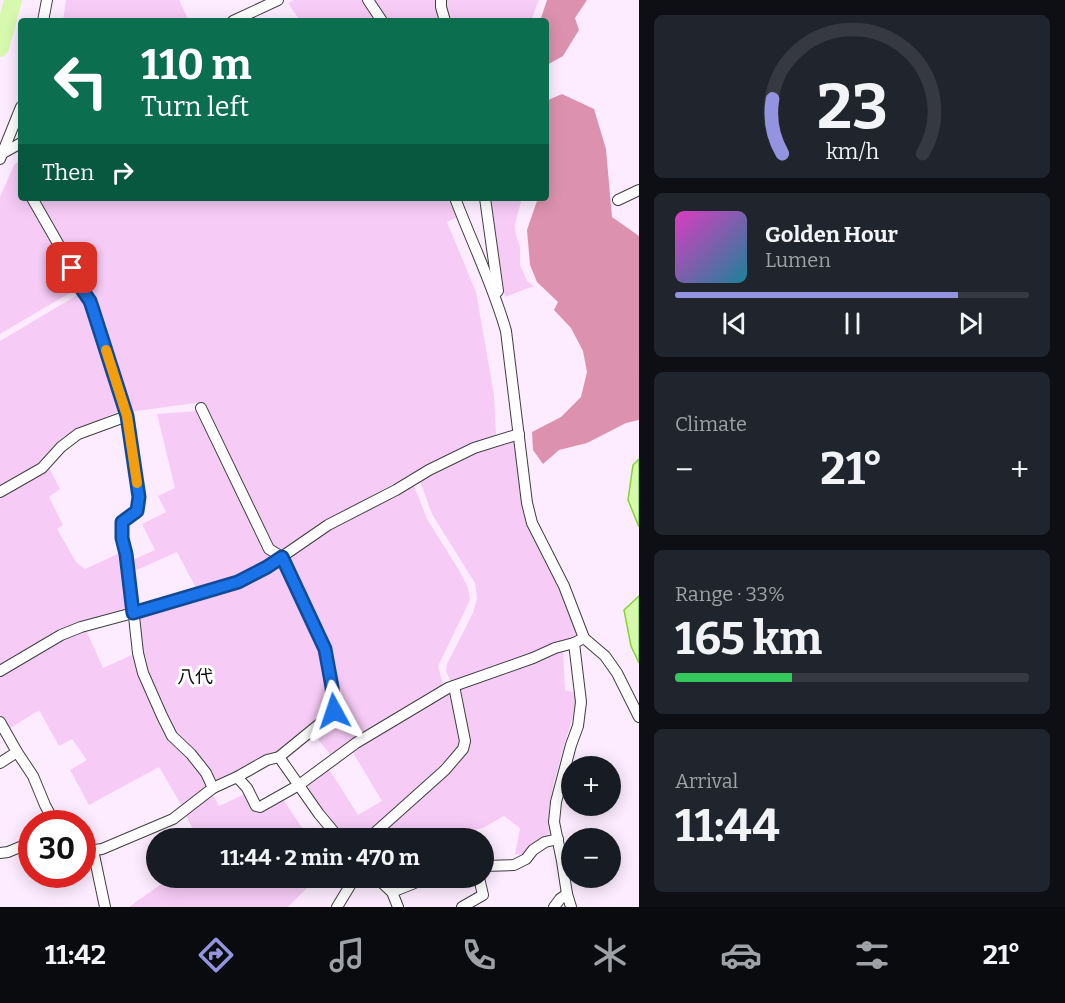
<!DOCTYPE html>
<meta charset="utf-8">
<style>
:root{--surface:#171b24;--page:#20242c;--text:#f1f3f6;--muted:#9ea1a6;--line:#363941;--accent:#9493df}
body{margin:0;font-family:Bitter,"Noto Sans JP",serif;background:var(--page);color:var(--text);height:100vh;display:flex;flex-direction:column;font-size:22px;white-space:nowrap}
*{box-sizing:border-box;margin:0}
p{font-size:20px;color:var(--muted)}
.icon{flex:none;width:33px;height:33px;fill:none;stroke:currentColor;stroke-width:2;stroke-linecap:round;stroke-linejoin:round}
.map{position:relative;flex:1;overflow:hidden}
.drawer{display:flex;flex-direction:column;gap:15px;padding:15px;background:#0d0f14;width:426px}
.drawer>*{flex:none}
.guide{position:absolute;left:18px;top:18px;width:531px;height:183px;border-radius:6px;box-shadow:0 3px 15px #0003;background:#0b6e4f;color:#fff;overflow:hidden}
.buttons{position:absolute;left:561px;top:756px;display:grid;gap:12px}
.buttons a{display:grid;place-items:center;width:60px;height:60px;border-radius:50%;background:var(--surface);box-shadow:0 3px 15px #0003;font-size:30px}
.speed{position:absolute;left:18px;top:810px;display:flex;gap:12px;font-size:30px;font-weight:700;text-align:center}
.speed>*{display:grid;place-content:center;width:78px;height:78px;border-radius:50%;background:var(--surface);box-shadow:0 3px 15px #0003;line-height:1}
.speed .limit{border:9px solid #d22;background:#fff;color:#111}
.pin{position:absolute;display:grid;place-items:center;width:51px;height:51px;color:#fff;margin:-26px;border-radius:12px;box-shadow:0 3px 9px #0006}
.me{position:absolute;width:66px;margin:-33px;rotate:355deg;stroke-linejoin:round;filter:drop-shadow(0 0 4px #0008)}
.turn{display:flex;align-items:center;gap:21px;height:126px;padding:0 24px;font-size:27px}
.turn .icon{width:78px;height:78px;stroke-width:2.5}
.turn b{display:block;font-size:42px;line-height:51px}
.then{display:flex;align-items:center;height:57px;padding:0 24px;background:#0003;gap:12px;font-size:22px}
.big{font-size:45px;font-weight:700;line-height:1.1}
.drawer .tile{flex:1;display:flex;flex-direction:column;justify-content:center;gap:9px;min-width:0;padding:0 21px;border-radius:9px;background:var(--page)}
.drawer .dial{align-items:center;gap:0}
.dial svg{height:156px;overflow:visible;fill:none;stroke:var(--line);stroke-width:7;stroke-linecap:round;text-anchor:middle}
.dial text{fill:var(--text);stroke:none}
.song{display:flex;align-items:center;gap:18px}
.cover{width:72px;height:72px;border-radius:9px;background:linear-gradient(135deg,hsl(310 70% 55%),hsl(190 70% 35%))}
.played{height:6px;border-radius:3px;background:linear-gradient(90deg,var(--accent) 80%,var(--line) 80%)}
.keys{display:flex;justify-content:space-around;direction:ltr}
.heat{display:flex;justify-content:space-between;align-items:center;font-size:33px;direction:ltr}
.charge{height:9px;border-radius:4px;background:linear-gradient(90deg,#34c759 33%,var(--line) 0)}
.trip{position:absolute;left:146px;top:828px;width:348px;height:60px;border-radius:30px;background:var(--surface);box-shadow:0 3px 15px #0003;font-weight:700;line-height:60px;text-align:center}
.menu{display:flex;height:96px;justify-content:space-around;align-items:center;background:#090b0e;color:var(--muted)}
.menu .icon{width:42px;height:42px}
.menu .active{color:var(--accent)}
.menu b{font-size:27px;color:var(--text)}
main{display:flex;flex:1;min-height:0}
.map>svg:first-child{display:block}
</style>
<main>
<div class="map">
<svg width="639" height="907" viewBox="0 0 639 907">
<rect width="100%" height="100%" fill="#fdecff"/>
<g fill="#f6cbf6">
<path d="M66 0H179L189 21H63Z"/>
<path d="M294 0H366L380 21H300L288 3Z"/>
<path d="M374 0H438L441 21H386Z"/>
<path d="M444 0H539L531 21H447Z"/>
<path d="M21 160V198H30L78 288 0 334V197L14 165Z"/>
<path d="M37 198H453L460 216 447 222 476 292 494 395 496 435 434 461 368 498 282 552 273 546 202 402 129 412 83 285Z"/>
<path d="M487 198H522L515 224 516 235 520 247V265L527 281 534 286 505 297 494 246Z"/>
<path d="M79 294 85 303 119 411 65 436 45 460 0 486V341Z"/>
<path d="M198 411 277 557 250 572 197 590 177 552 132 572 130 561 155 550 142 524 166 512 158 496 175 488 157 414Z"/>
<path d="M516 440 531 530 539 548 555 576 577 630 575 638 452 684 446 671 447 664 473 613 477 598 475 583 432 514 420 481 423 477 479 450Z"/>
<path d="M49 468 60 489 49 497 63 525 57 529 76 562 85 569 122 552 128 610 59 629 0 666V495Z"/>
<path d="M414 486 427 519 460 572 468 588 470 600 438 666 443 685 332 757 314 734 337 715 341 708 336 689 333 661 328 642 288 558 331 528Z"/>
<path d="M283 564 322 646 328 710 279 752 182 806 159 767 89 805 70 770 87 760 72 739 59 746 39 710 9 729 0 714V675L50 645 86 630 103 668 143 650 139 615 245 583Z"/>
<path d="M563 650 565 690 576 693 574 712 554 781 549 808 551 833 536 841 524 855 515 854 520 828 504 816 483 828 435 838H383L380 834 470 744 461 689Z"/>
<path d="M451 691 461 740 460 747 363 838H345L309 791 308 783 329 769 358 815 382 801 352 751Z"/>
<path d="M212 793 219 806 245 794 256 813 283 799 309 838H191L190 837 195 833 186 815Z"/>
<path d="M170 878H317L288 907H129Z"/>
</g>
<g fill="#dc92ae">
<path d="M547 0H587L575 18 579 30 563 56 547 65 546 21H540Z"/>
<path d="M562 94 594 109 606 149 612 217 639 236V420L626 423 587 443 559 450 543 464 533 450 532 432 561 417 581 397 587 372 583 351 571 328 554 310 558 302 537 282 530 265 527 230 538 198H546V101Z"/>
</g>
<g fill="#d7f9ae" stroke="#86d332" stroke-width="1.5">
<path d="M639 459V527L628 500 633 465Z"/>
<path d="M639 596V663L631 646 624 610Z"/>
</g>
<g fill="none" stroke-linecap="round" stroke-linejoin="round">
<path stroke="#d7f9ae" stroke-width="18" d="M0 48 13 0"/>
<defs>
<g id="street">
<path d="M368 0 382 21"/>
<path d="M441 0V7L445 21"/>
<path d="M43 21 47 0"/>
<path d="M233 21 278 0"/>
<path d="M3 153 21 143"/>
<path d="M0 159 21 107"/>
<path d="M32 198 72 268 81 288 90 301 127 416 139 497 137 511 122 522V538L131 589 138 653 143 673 162 716 172 736 191 754 206 773 213 788"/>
<path d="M455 198C472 243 493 285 506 331L527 503 532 523 564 586 584 638 605 656 617 673 639 717"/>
<path d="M485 198 498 291 497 292"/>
<path d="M618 200 639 190"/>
<path d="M201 408 269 549 282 557 325 649 332 687 334 711 328 717 279 757 267 760 237 777"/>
<path d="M0 492 42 468 61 447 78 434 127 416"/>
<path d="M0 671 61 635 81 627 133 613 238 582 267 567 328 525 396 490 429 470 474 448 519 434"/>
<path d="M0 722 17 752 33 776 45 805 55 824"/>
<path d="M279 757 319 814 339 838"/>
<path d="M0 763 17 752"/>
<path d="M369 838 445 770 463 749 465 741 454 686"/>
<path d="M82 850 87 851 102 849 173 819 213 788 237 777 247 788 256 806 260 807 299 785 356 743 448 688 533 658 555 648 574 643 584 638"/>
<path d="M93 850 105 907"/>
<path d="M0 853 8 852 32 842"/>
<path d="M483 866 514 865 526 859 533 850 545 842 558 839"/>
<path d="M377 878 392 892 398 907"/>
<path d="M392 892 427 878"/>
<path d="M337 907 351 884 359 878"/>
<path d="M462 907 483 895 479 878"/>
<path d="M554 907 560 899 567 894"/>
<path d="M571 907 567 894 562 861 554 822 556 802 571 745 578 726 581 702 574 643"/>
</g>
</defs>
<use href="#street" stroke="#3f3f3f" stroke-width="12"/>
<use href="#street" stroke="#fff" stroke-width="10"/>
</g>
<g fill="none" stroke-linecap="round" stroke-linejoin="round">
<defs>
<path id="route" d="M72 268 81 288 90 301 93 310 127 416 139 497 137 511 122 522V538L126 554 133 613 238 582 267 567 282 557 325 649 332 687 334 711"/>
</defs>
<use href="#route" stroke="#114b97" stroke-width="15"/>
<use href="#route" stroke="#1a73e8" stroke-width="10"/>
<path stroke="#f59e0b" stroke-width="10" d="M106 350 127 416 137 483"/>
</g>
<g text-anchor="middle" stroke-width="6" stroke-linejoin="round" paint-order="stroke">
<g font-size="18" fill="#0c0c0c" stroke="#fff">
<text x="195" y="683">八代</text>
</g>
</g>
</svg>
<div class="buttons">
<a>+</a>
<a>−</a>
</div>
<div class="speed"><div class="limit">30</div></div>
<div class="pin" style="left:72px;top:268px;background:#d93025"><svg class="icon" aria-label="arrive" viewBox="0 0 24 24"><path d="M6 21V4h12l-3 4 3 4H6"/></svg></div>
<svg class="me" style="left:334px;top:711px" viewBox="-20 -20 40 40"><path d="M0-17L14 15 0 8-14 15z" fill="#1a73e8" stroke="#fff" stroke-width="4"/></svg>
<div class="trip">11:44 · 2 min · 470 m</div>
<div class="guide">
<div class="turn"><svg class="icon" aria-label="left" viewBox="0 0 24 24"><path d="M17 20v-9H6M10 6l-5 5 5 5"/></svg><div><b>110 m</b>Turn left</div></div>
<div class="then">Then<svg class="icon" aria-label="right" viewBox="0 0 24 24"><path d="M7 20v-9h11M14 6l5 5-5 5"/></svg></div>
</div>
</div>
<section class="drawer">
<div class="tile dial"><svg viewBox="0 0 100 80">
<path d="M14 69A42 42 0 1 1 86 69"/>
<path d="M14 69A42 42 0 0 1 9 41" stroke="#9493df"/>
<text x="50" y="56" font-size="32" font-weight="700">23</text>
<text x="50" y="72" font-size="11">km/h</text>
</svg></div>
<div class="tile">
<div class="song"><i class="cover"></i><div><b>Golden Hour</b><p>Lumen</p></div></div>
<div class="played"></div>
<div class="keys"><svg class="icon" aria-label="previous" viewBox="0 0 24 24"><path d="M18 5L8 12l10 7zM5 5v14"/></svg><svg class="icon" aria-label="pause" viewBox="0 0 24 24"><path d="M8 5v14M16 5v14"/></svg><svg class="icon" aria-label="next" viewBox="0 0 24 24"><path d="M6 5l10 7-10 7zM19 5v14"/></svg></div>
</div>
<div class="tile"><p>Climate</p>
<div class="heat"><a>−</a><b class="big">21°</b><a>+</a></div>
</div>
<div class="tile"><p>Range · 33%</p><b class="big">165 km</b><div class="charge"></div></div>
<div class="tile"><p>Arrival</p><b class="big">11:44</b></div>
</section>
</main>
<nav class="menu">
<b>11:42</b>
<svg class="icon active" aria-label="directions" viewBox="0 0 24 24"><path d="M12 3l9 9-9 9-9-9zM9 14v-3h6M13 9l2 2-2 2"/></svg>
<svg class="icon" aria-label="music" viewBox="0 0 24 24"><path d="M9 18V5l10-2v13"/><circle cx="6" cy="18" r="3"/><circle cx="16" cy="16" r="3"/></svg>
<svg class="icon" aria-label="phone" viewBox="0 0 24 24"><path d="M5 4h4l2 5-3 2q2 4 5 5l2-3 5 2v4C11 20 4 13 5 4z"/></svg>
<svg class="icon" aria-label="climate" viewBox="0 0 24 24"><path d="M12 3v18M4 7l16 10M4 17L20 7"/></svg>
<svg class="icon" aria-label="car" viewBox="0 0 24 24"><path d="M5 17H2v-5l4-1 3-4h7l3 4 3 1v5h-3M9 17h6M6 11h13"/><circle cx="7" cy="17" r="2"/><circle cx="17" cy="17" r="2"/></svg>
<svg class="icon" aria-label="filters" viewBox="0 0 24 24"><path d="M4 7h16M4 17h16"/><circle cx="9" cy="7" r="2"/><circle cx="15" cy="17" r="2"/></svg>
<b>21°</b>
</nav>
